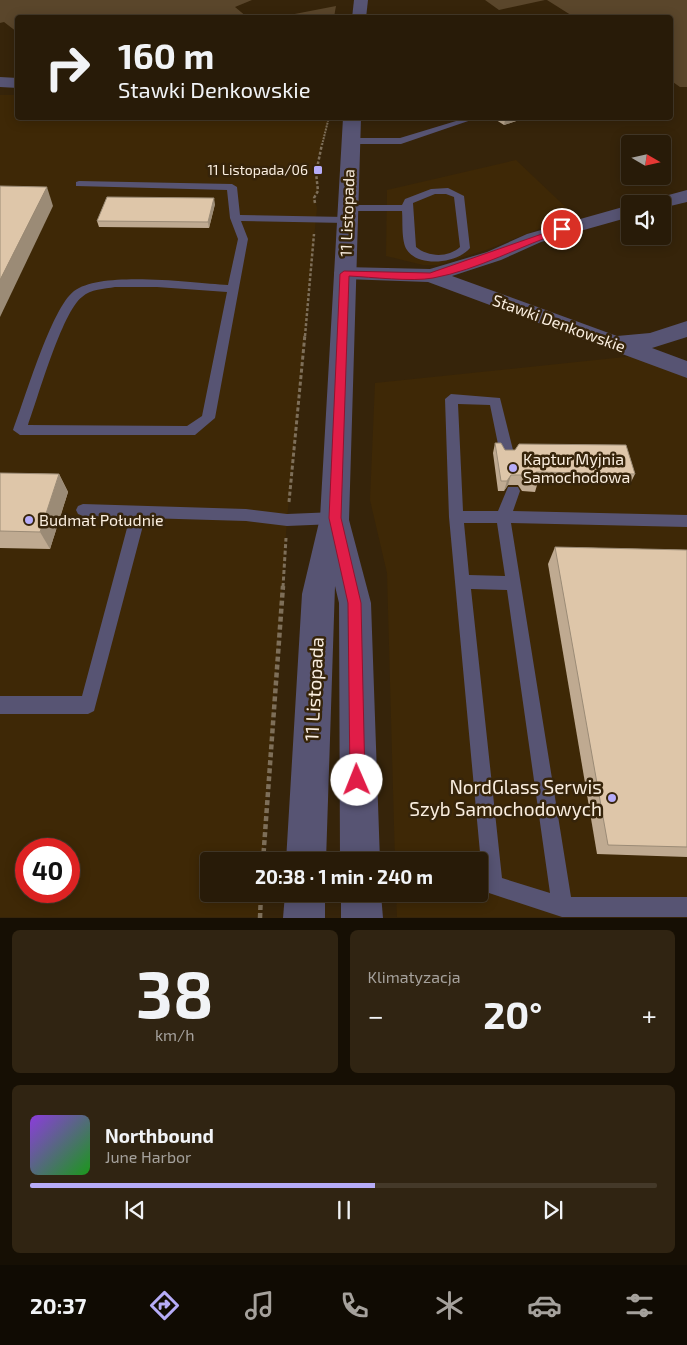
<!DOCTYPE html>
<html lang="pl">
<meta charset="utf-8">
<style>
:root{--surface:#281b08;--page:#302412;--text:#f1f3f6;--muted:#a5a19c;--line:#443929;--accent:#b6acf8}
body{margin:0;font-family:"Exo 2",sans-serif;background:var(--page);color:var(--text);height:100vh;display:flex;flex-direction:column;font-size:19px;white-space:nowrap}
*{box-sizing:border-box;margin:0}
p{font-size:16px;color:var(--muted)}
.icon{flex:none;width:28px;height:28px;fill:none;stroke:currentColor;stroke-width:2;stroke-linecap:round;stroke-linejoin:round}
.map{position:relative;height:918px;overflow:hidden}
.panel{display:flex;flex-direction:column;gap:12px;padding:12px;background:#160f04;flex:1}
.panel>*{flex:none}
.banner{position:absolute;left:15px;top:15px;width:658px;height:105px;border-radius:5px;box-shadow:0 2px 12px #0003,0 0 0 1px var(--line);background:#281b08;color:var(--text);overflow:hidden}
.needle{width:32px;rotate:99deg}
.controls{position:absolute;left:621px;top:135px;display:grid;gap:10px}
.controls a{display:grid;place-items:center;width:50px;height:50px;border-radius:5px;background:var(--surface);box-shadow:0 2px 12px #0003,0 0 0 1px var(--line);font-size:25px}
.speed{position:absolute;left:15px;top:838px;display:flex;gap:10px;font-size:25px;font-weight:700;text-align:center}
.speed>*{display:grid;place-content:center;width:65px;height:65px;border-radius:50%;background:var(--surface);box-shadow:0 2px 12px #0003,0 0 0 1px var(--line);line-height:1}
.speed .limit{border:8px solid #d22;background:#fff;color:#111}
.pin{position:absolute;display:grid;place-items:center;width:42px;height:42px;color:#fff;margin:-21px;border:2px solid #fff;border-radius:50%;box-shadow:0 1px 5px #0007}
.me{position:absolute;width:55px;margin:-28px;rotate:359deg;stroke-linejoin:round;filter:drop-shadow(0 0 4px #0008)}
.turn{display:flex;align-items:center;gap:18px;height:105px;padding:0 20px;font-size:22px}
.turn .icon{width:65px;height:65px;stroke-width:2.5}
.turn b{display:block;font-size:35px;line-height:42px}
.big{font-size:38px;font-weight:700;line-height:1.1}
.panel .card{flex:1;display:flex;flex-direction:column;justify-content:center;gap:8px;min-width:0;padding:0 18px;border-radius:8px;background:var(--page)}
.panel .dial{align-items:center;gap:0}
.dial b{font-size:65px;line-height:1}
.song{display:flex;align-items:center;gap:15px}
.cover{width:60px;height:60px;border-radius:8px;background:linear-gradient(135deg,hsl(270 70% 55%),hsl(120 70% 35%))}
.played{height:5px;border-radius:2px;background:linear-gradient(90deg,var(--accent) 55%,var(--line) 55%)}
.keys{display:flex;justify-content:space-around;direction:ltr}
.heat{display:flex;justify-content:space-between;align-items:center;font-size:28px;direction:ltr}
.panel .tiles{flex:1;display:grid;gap:12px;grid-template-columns:1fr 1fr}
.card:last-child{grid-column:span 2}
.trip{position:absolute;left:200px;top:852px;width:288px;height:50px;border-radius:5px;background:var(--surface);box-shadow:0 2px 12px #0003,0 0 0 1px var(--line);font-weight:700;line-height:50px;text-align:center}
.tab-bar{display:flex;height:80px;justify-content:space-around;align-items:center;background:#100b03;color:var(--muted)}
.tab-bar .icon{width:35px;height:35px}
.tab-bar .selected{color:var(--accent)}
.tab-bar b{font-size:22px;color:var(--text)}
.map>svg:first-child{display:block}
</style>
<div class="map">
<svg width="687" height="918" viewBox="0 0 687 918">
<rect width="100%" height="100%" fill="#36240a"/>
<g fill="#3e2806" fill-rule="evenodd">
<path d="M0 95H17L18 118H329L317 160 316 183 318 191 314 198 317 208 287 520 263 861H209V894H261L260 917H0ZM26 849H69V891H26Z"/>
<path d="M516 160 574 215 486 250 438 265H423L386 256 387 190Z"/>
<path d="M634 356 687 378V917H397L396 894H479V861H395L387 573 370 500 375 383Z"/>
</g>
<g fill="#5a462b">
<path d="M0 0H252L235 7 247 17 18 18 17 32 4 22 0 23Z"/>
<path d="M485 0H545L499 10Z"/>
<path d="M547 0H687V87H680L670 80V18L574 17Z"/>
<path d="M336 6 334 17H279Z"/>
</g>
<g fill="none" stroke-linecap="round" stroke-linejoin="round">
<path stroke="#7e6f59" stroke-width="2" stroke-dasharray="2 1" stroke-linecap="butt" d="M322 145 328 121"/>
<g stroke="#7e6f59" stroke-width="2.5" stroke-dasharray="3 2" stroke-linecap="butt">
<path d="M315 203 314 198 318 191 316 173 322 144"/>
<path d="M305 336 314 234"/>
</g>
<g stroke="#7e6f59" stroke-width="3" stroke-dasharray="4 2.5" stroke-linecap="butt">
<path d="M289 502 305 334"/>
<path d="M283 587 286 538"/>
</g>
<g stroke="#7e6f59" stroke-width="4.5" stroke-dasharray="5 3" stroke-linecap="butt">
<path d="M263 861 283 586"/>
<path d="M260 918 261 894"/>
</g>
<g fill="#575473" fill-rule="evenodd">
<path d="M466 118H477L401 144H350L346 141 350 138H400Z"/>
<path d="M79 181 232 184 237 187 240 215 346 217 351 220 346 223 241 221 248 239 215 418 195 435H20L13 430C25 399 51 309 74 291 102 270 193 283 228 285L238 239 230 218 227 190 76 186V182ZM115 287H157L227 292 202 416 187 426 28 425C38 398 62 312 82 297 91 289 104 289 115 287Z"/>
<path d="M431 189 448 188 464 196 470 248C458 263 419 268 407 250 401 241 403 221 402 211H346L341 208 346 205H402L405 199ZM435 194H446L454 197 460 247C448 258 428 257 416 247L413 203Z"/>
<path d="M451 394 500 398 514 454 512 458H502L500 454 490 405 458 404 463 511H498L508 487H518L520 491 513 511 687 515V527L511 523 571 897H687V917H562L486 892 483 885 449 517 445 399ZM464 523H497L505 576 469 575ZM471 589 507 590 550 893 502 878Z"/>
<path d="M83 504 246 509 287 514 335 512 340 514 342 518 340 522 335 524 287 526 246 521 145 518 94 711 88 714H0V696H82L130 517 83 516 78 514 76 510 78 506Z"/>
</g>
<g fill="#575473" fill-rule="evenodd">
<path d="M0 77 18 78V88L0 87Z"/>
<path d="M687 190V202L662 208V204H648L650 200Z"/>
<path d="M630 205V217L541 242 501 260 452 276 617 336 650 333 687 321V337L652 348 687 361V378L428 282 344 279 337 278 334 273 337 268 344 267 430 269 487 252 527 234Z"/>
</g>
<g fill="#575473" fill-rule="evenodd">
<path d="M354 0H368L366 18H352Z"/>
<path d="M343 118H361L349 520 371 603 380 861H340L339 603 335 586 326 861H286L302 594 320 518Z"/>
<path d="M285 894H325V918H283Z"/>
<path d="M341 894H381L383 918H341Z"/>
</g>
</g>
<g fill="#bfaa91">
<path d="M493 118H525L504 125Z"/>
<path d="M215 204 209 228 99 227 97 221Z"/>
<path d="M495 443 505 450 635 474 630 484 538 482 535 492 522 491 518 485H508L504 491H498L493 453Z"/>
<path d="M0 473 59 474 68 492 50 549 0 548Z"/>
<path d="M555 547 687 550V857L597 854 548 564Z"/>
</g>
<g fill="#9b8b76">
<path d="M511 118H525L504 125 505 120Z"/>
<path d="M47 187 53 206 0 317V280Z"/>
<path d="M214 198 215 204 209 228 208 222Z"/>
<path d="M59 474 68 492 50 549 40 532Z"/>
<path d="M511 475 508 485 504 491 507 481Z"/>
</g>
<g fill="#dec6a9" stroke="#9b8b76">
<path d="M501 118H511L505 120Z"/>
<path d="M0 186 47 187 0 280Z"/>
<path d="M107 197 214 198 208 222 97 221Z"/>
<path d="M495 443H501L505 450H515L519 444 626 445 635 474 536 472 538 482H525L521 475H511L507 481H501Z"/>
<path d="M0 473 59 474 40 532 0 531Z"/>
<path d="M555 547 687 550V847L608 845Z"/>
</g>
<path fill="#e11d48" stroke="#92132f" d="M562 227H565V231C522 245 478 270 433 278 412 282 371 277 349 276L341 518 361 603 365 780 363 785 357 788 352 785 350 780 348 603 329 518 340 274 344 271 430 273Z"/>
<g fill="#b6acf8" stroke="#36240a" stroke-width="2">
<rect x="313" y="165" width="10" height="10" rx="2.5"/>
<circle cx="513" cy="468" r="5"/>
<circle cx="29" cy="520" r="5"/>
<circle cx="612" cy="798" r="5"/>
</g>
<g text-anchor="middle" stroke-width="5" stroke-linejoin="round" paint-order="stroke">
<g font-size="14" fill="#faeedf" stroke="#36240a" text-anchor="end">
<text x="308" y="175">11 Listopada/06</text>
</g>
<g font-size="16" fill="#faeedf" stroke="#36240a">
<text transform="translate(347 213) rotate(-88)" y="6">11 Listopada</text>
<text transform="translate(559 323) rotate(20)" y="6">Stawki Denkowskie</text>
</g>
<g font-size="16" fill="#faeedf" stroke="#36240a" text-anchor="start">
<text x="523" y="465">Kaptur Myjnia<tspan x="523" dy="18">Samochodowa</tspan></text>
<text x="39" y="526">Budmat Południe</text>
</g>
<g font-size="19" fill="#faeedf" stroke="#36240a">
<text transform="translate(314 689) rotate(-87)" y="7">11 Listopada</text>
</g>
<g font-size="19" fill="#faeedf" stroke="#36240a" text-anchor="end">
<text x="602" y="794">NordGlass Serwis<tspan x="602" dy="22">Szyb Samochodowych</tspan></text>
</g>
</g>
</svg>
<div class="controls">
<a><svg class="needle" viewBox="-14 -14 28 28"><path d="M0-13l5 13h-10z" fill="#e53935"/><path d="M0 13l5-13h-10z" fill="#a5a19c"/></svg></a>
<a><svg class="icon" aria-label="sound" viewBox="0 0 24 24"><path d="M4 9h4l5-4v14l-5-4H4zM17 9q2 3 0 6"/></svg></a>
</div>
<div class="speed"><div class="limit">40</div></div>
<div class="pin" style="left:562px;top:229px;background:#d93025"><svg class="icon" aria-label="arrive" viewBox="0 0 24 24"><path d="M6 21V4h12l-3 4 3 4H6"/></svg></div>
<svg class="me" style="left:357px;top:780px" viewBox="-20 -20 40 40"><circle r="19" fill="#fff"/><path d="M0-13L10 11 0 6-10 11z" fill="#e11d48"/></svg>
<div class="trip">20:38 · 1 min · 240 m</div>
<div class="banner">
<div class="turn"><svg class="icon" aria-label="right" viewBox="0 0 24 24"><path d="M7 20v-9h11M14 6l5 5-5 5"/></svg><div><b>160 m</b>Stawki Denkowskie</div></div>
</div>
</div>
<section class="panel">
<div class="tiles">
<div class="card dial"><b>38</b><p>km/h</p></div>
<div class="card"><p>Klimatyzacja</p>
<div class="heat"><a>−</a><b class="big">20°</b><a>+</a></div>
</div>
<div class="card">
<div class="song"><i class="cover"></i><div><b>Northbound</b><p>June Harbor</p></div></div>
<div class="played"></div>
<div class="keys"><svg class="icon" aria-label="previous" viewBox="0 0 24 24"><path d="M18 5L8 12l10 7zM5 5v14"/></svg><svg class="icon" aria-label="pause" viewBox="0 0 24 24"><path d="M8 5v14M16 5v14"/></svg><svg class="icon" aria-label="next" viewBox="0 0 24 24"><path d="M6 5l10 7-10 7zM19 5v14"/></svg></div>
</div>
</div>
</section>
<nav class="tab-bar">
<b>20:37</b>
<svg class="icon selected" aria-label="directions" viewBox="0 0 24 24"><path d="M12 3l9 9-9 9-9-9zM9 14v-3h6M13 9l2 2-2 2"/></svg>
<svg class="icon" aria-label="music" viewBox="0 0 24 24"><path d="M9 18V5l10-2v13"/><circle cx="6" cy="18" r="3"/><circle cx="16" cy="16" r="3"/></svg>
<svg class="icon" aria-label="phone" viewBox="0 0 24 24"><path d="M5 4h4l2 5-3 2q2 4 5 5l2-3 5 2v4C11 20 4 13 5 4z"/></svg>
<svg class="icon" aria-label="climate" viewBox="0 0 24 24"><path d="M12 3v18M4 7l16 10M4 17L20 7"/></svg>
<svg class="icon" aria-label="car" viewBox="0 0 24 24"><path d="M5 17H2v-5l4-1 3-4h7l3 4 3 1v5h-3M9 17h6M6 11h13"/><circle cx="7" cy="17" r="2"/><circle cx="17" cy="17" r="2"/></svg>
<svg class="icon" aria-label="filters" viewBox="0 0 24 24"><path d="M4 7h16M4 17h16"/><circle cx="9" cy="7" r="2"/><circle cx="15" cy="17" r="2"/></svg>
</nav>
